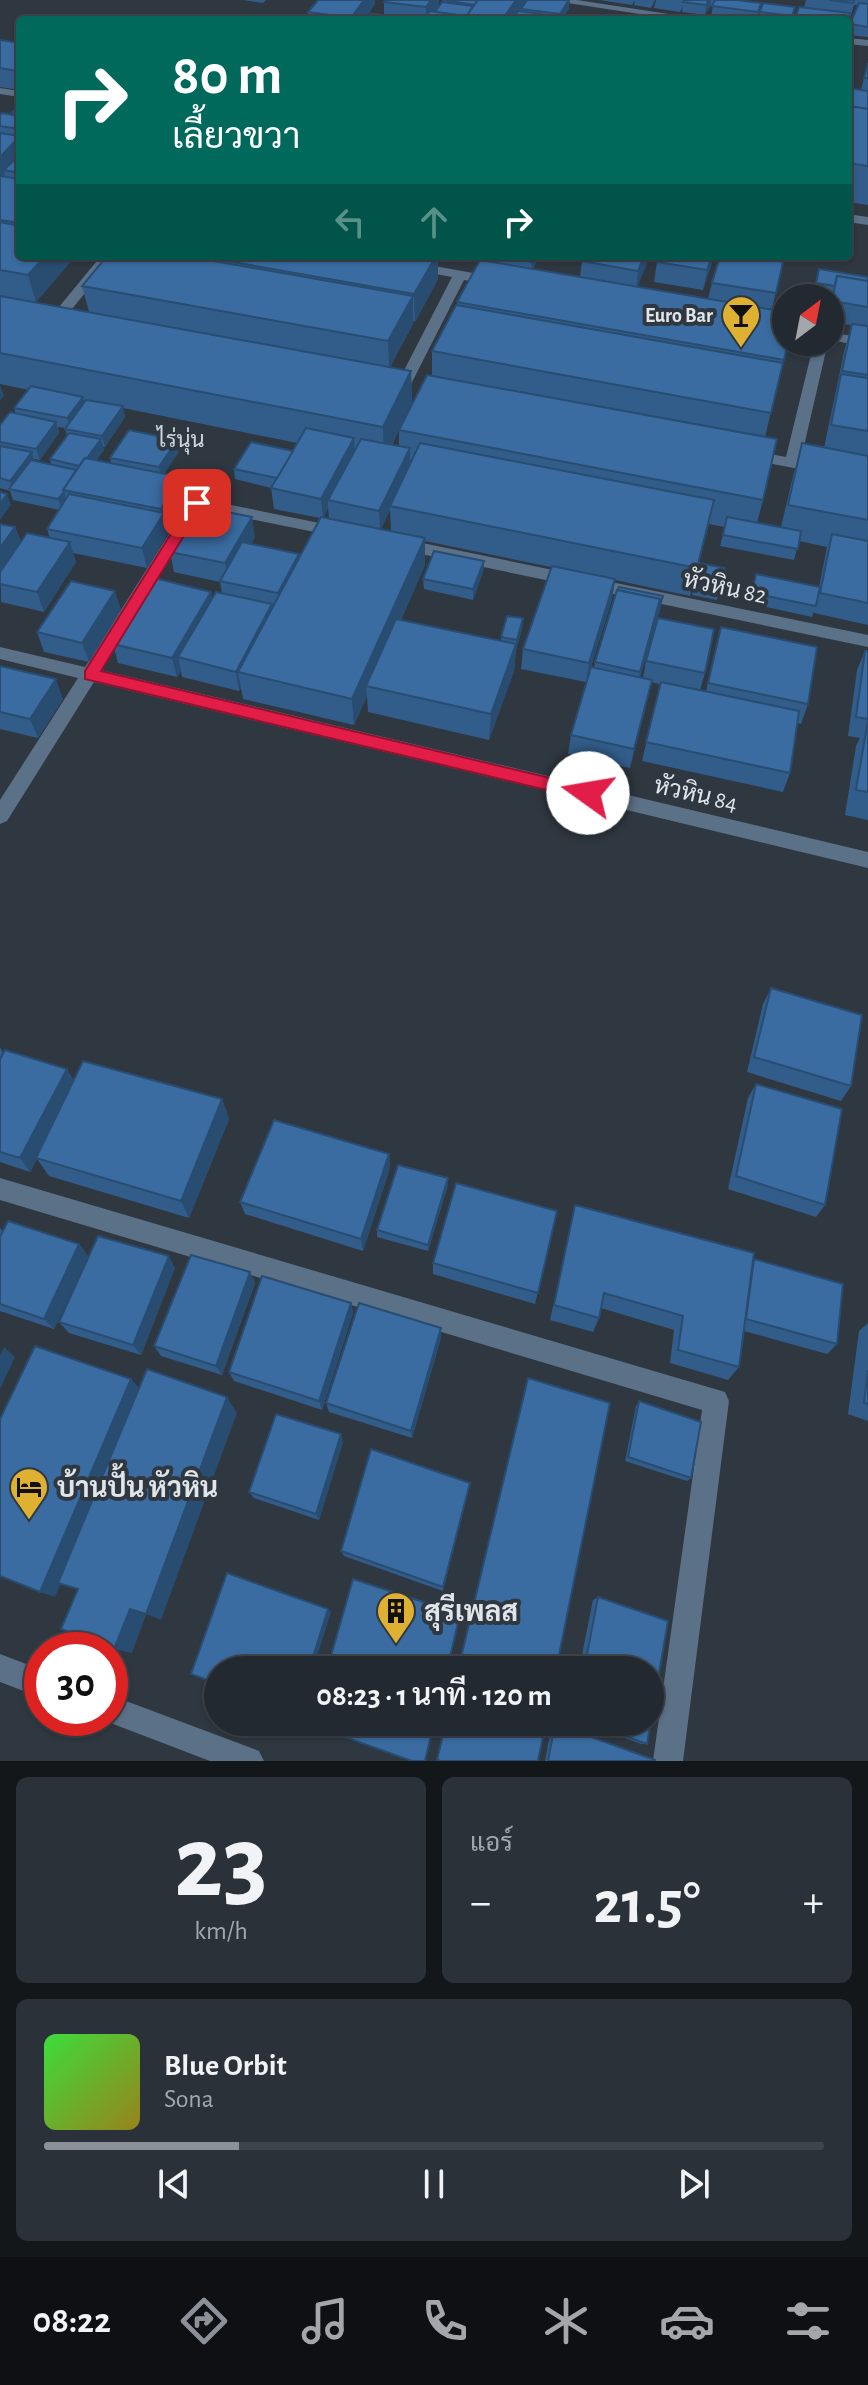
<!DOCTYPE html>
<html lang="th">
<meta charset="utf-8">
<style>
:root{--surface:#232930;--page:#2b3138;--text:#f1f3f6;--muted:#a3a6ab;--line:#40454c;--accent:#8c9099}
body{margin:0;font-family:"Alegreya Sans",Sarabun,sans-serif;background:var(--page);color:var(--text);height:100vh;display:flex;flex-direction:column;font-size:30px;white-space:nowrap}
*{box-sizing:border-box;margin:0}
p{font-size:26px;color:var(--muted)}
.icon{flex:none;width:44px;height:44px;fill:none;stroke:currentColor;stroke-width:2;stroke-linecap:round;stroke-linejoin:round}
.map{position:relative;height:1761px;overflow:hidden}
.details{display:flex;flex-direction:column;gap:16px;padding:16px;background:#13171a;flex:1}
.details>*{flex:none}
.guide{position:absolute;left:16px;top:16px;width:836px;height:244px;border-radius:8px;box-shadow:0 2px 6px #0004,0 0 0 2px var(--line);background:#00695c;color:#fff;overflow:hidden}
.needle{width:52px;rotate:32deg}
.tools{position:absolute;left:772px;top:284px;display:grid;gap:16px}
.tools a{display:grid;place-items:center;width:72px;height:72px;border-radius:50%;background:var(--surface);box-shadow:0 2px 6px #0004,0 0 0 2px var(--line);font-size:40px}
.speed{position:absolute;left:24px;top:1632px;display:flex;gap:16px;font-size:40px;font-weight:700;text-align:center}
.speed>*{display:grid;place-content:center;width:104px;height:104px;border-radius:50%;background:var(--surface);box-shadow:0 2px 6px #0004,0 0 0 2px var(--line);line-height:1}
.speed .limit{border:12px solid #d22;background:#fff;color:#111}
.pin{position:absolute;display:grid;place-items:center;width:68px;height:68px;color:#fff;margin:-34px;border-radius:16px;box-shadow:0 4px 12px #0006}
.me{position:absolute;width:88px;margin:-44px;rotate:283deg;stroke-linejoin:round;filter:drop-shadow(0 0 6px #0008)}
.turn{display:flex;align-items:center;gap:28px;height:168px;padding:0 24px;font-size:36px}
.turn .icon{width:104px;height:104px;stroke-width:2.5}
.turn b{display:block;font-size:56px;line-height:68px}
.lanes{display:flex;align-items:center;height:76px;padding:0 24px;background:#0003;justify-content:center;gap:40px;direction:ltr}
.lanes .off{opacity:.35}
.big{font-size:60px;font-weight:600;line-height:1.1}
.details .card{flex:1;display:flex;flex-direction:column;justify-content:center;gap:12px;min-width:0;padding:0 28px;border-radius:12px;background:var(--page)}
.details .dial{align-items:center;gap:0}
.dial b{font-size:104px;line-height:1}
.song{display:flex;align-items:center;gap:24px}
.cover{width:96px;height:96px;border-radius:12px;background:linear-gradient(135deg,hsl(120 70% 55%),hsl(50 70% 35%))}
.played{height:8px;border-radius:4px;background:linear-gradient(90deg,var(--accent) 25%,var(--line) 25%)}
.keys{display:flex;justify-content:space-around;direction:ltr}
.heat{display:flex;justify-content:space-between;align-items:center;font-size:44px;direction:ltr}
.details .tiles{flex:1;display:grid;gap:16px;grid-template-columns:1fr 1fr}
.card:last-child{grid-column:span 2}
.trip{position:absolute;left:204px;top:1656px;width:460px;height:80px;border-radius:40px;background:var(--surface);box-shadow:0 2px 6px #0004,0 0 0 2px var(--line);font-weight:600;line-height:80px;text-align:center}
.tabs{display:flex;height:128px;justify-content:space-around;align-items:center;background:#0e1013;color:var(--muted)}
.tabs .icon{width:56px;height:56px}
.tabs .selected{color:var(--accent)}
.tabs b{font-size:36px;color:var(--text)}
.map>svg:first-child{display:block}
</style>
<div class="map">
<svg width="868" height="1761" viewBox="0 0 868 1761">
<rect width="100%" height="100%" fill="#2f3740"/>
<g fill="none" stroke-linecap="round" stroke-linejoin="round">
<g fill="#5b7188" fill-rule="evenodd">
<path d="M548 0H577L708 20H679Z"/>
<path d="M848 38 868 40V46L848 44Z"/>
<path d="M0 88 20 91V97L0 94Z"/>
<path d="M848 214 868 217V225L848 222Z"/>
<path d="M101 256H115L59 325H49V319Z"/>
<path d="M350 256H379L495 277 502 281 495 285 464 280 408 390 401 394 394 390 452 277 357 260Z"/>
<path d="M830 332 868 339V347L830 340Z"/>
<path d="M814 342H828L801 459 868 472V482L746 459 738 454 746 449 786 457Z"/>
<path d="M197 498 339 527 347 532 339 537 201 509 101 670 868 852V868L94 682 7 821 0 824V800L78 678 0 659V647L85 667 191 499Z"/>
<path d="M398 538 868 635V647L392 548V540Z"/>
<path d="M0 1178 725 1392 729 1401 683 1761H653L702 1410 0 1200Z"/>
<path d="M0 1654 42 1670V1698L0 1682Z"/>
<path d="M110 1695 259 1751 264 1761H210L100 1719 110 1718Z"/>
</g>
</g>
<g fill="#325d8a" fill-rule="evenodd">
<path d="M243 0H266L263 3Z"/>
<path d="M385 0H439V7L443 0 569 8 562 20H302L309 17 308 12 375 4 369 13 384 15V2Z"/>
<path d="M599 0H635L632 5Z"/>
<path d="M635 0H655L651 8 634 5Z"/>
<path d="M656 0H746V1L761 3 757 20H740L711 16 713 6H710L705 15 682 12 683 6 680 12 654 8Z"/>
<path d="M806 0H868V37L848 35V26H849L858 5H854L849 22 848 20H796L799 7 804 8Z"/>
<path d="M795 7 792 20H758L760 12Z"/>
<path d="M0 40 20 43V90L0 87Z"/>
<path d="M868 63V205L848 202V88L861 90Z"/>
<path d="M20 105V256H77L74 259 71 258V261L36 302 0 296V115L13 114 12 112Z"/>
<path d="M107 256H438V279L415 322 413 321V324L390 367 411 371 412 404 432 375V351L457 305V302L496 262V256H539L533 269 580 277 582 261 584 256H650L637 286 708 299 712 283 775 261 783 262 772 309 788 342 765 437 763 500 757 523 781 527 793 476 802 443 824 448 844 352 851 325 830 322V304L832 297 813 293 819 269 868 277V625L814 613V611L812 617 749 603 756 574 819 587 827 547 799 541 794 560 720 546 725 527 709 524 690 596 615 580 612 599 591 667 594 668 595 662 663 596 640 677 643 678 646 661 705 673 700 690 706 691 721 627 808 704 801 724 797 723 790 773 783 792 642 761 660 684 651 682 630 768 568 754 571 735 586 682 521 669 523 649 551 567 425 541V565L401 620 501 641V637L523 618 522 629 516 650 514 671 489 740 368 712 367 696 354 725 243 699 241 688 239 691 182 677 181 671 177 677 118 663 113 644 212 599 222 593 220 582 174 572 170 552 255 537 251 544 299 554 300 557 320 518 274 509 271 488 235 479 234 469 293 451 297 443 123 408 125 417 105 447H103L104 450 96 460 111 463 110 458 177 440 180 450 164 474 181 477 185 497 167 527 168 533 147 568 73 553 76 562 44 612 1 602 0 524 15 527 21 542 50 538 47 529 59 510 13 500 10 491 0 488V425L16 414 14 408 29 390 0 384V296L89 312 82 286ZM58 427 65 428 67 436 50 459 51 464 34 461V459L40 460 59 433ZM399 430V446L392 445ZM328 508 329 519 324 517ZM390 510 391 531 381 529Z"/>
<path d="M714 256 703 290 654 282 657 262Z"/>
<path d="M484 561 483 572 473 600 424 589 423 579Z"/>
<path d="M699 563 725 568 717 600 692 595Z"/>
<path d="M121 610 89 662 44 652 37 632Z"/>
<path d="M865 651H868V820L845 815 856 746 860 738 848 736 857 670Z"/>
<path d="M0 666 63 699 38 738 0 729Z"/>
<path d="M771 988 851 1086 841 1101 747 1072 763 1004Z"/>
<path d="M0 1047 3 1053 74 1081 222 1099 229 1119 189 1218 49 1176 37 1159 30 1172 0 1162Z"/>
<path d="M756 1084 825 1205 816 1217 728 1189 748 1098Z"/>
<path d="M389 1154 390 1168 363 1251 245 1214 240 1202Z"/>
<path d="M448 1178V1185L428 1251 377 1237V1230Z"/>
<path d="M575 1205 754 1259 837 1344 827 1354 744 1331 739 1367 728 1380 670 1363 674 1330 601 1308 599 1318 593 1332 550 1320Z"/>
<path d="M557 1211 535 1304 433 1274V1263Z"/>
<path d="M0 1228 3 1232 79 1244 88 1256 54 1329 0 1311Z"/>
<path d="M175 1268 141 1355 69 1333 59 1322Z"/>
<path d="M250 1272 255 1283 222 1375 161 1356 154 1346Z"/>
<path d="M351 1303 353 1313 322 1410 234 1381 229 1372Z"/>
<path d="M868 1323V1421L848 1414 859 1331Z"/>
<path d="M441 1338 412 1438 329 1412 326 1403Z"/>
<path d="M639 1401 691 1478 687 1481 625 1461 636 1406Z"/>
<path d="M343 1442 319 1520 254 1498 249 1492Z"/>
<path d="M470 1483 443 1591 344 1556 341 1551Z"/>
<path d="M598 1597 668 1621 647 1744H641L581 1722H650V1670H579L593 1600Z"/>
<path d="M552 1724H555L655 1761H545Z"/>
</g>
<g fill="#294c71">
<path d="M364 0H375V4L369 12V14L364 20H351V18Z"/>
<path d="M431 0H439V7L426 20V7Z"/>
<path d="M516 0H527L514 20H502Z"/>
<path d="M569 0H570L569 8 562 20H559L560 14Z"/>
<path d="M709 0H711L710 7 705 15 706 5Z"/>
<path d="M20 137V162L4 170 5 177 0 178V157Z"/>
<path d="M45 256H70L71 261 36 302 28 275Z"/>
<path d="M436 256H438V279L415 322 414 294Z"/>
<path d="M535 256H539L531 273 532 262Z"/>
<path d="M644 256H650L636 291 638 271Z"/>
<path d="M712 256H714L703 290 707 270Z"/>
<path d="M413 296V324L389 369 388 341Z"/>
<path d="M411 371 412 404 384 460 383 427Z"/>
<path d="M0 385 4 396 0 400Z"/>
<path d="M83 397 86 407 70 429 67 418Z"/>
<path d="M123 406 125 417 105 447 102 436Z"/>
<path d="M56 422 59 433 40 460 36 449Z"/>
<path d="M354 438 355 458 328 500V508L323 519 321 499Z"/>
<path d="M101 439 104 450 85 477 82 466Z"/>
<path d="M177 440 180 450 161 478 159 467Z"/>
<path d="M410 448V469L390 506V510L380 531 379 511Z"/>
<path d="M32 452 35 463 13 490 10 481Z"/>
<path d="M181 477 185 497 167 527 168 533 147 568 142 548 162 515 161 509Z"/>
<path d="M64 492 67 503 62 510 58 499Z"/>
<path d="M7 494 11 505 0 520V504Z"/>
<path d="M252 517 255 537 229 583 225 563Z"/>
<path d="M15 527 25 555 0 584V548Z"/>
<path d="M425 538V565L371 687 366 686 367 696 354 725 352 699Z"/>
<path d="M70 542 76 562 44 612 37 592Z"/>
<path d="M299 554 302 574 281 613 278 593Z"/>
<path d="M484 561 483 572 473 600V589Z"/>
<path d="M615 579 612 599 586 682 589 663Z"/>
<path d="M115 591 121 610 89 662 82 643Z"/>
<path d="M211 592 215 611 178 657 181 671 177 677 172 658Z"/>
<path d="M663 596 661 607 636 691 640 672 660 599Z"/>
<path d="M272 604 275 624 238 672 241 688 239 691 236 672Z"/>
<path d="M523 618 522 629 516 650 514 671 489 740 491 714 516 644Z"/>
<path d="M56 679 63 699 38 738 30 719Z"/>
<path d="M652 680 648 699 630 768 634 749Z"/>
<path d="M67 1069 76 1084 30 1172 20 1158Z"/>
<path d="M222 1099 229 1119 189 1218 181 1201Z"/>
<path d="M389 1154 390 1168 363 1251 361 1239Z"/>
<path d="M448 1178V1185L428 1251V1245Z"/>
<path d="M79 1244 88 1256 54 1329 44 1319Z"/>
<path d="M169 1256 175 1268 141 1355 133 1345Z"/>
<path d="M250 1272 255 1283 222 1375 216 1366Z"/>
<path d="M351 1303 353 1313 322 1410 319 1401Z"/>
<path d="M441 1328V1338L412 1438 411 1431Z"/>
<path d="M4 1347 15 1357 0 1389V1355Z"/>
<path d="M131 1379 142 1391 55 1597 40 1592Z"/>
<path d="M227 1397 237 1413 161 1620 146 1614Z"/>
<path d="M341 1434 343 1442 319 1520 316 1514Z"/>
<path d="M130 1609 146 1615 132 1653 114 1649Z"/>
<path d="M328 1609 331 1612 313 1670H309Z"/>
</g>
<g fill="#3a6ca1" stroke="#294c71" stroke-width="2">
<path d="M318 0H364L351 18 308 12Z"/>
<path d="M385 0H431L426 7 384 2Z"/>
<path d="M444 0H478L474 5Z"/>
<path d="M478 0H516L502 20 467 15Z"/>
<path d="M527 0H569L560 14 521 9Z"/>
<path d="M684 0H709L706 5 683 2Z"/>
<path d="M715 0H737L761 3 758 12 712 6Z"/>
<path d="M829 0H854L853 3Z"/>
<path d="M442 2 473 6 464 20V16L435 12Z"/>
<path d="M763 3 795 7 792 16 760 12Z"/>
<path d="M859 3 868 4V27L850 24Z"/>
<path d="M799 7 850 13 848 20H823L796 16Z"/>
<path d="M430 11 464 16 462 20H423Z"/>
<path d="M518 11 541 14 537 20H513Z"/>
<path d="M368 13 411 19 410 20H363Z"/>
<path d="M660 16 687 20H658Z"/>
<path d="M305 17 327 20H302Z"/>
<path d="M0 40 20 43V69L17 71 0 68Z"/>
<path d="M868 63V78H864Z"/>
<path d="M848 88 868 91V109L848 106Z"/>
<path d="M20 105V114L12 112Z"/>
<path d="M848 106 868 109V166L848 163Z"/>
<path d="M2 113 20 116V129L0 126V115Z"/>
<path d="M0 133 20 136 0 157Z"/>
<path d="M20 154V173L4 170Z"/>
<path d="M0 176 20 179V223L0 220Z"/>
<path d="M0 222 20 226V256H45L28 275 0 270Z"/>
<path d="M107 256H185L413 296 388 341 82 286Z"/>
<path d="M199 256H436L414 294Z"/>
<path d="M496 256H535L532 262Z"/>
<path d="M584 256H644L638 271 582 261Z"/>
<path d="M659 256H712L707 270 657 262Z"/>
<path d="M720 256H746L783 262 776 293 712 283Z"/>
<path d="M746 256H776L775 260Z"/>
<path d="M480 260 786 312V342H788L784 360 457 302Z"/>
<path d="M819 269 868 277V281L837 276 835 286 816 283Z"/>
<path d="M837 276 868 281V307L832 301Z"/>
<path d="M0 296 411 371 383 427 0 353Z"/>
<path d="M456 305 783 363 771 413 432 351Z"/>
<path d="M852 324 868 326V375L842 371Z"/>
<path d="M841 374 868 378V431L831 425Z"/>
<path d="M427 375 777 439 763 500 399 430Z"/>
<path d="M31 386 83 397 67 418 14 408Z"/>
<path d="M86 400 123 406 102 436 65 429Z"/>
<path d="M10 412 56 422 36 449 0 442V425Z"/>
<path d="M306 428 354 438 321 499 271 488Z"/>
<path d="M129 430 177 440 159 467 110 458Z"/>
<path d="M69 433 101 439 87 458H85L79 466 50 459Z"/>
<path d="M361 439 410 448 379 511 328 500Z"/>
<path d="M251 442 293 451 277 478 234 469Z"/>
<path d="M420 443 714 500 697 568 390 506Z"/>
<path d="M802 443 868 456V520L788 505Z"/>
<path d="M0 446 32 452 10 481 0 478Z"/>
<path d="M85 458 181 477 161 509 63 490Z"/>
<path d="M31 460 76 470 63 490 64 492 58 499 9 489Z"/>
<path d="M0 492 7 494 0 504Z"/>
<path d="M69 494 164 513 142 548 47 529Z"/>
<path d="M197 506 252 517 225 563 170 552Z"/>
<path d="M321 517 425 538 352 699 238 672Z"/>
<path d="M727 517 801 531 798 549 723 535Z"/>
<path d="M0 524 15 527 0 548Z"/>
<path d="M27 533 70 542 37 592 0 584V572Z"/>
<path d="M832 534 868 541V603L820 593Z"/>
<path d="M242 542 299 554 278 593 220 581Z"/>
<path d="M434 551 484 561 473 589 423 579Z"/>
<path d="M699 563 725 568 720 589 694 584Z"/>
<path d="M552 566 615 579 589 663 523 649Z"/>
<path d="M756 574 820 587 816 606 752 593Z"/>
<path d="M154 578 211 592 172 658 113 644Z"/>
<path d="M71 581 115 591 82 643 37 632Z"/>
<path d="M619 587 663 596 659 608 660 599 618 590Z"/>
<path d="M617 590 660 599 640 672 595 662Z"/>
<path d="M216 592 272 604 236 672 178 657Z"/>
<path d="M507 616 523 618 517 640 501 637Z"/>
<path d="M658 618 714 629 705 673 646 661Z"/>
<path d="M396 619 516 644 491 714 366 686Z"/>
<path d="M721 627 817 647 808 704 708 683Z"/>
<path d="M865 651H868V719L856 717Z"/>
<path d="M0 666 56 679 30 719 0 712Z"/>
<path d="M591 667 652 680 634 749 571 735Z"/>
<path d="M661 682 799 711 790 773 646 742Z"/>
<path d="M868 720V792L856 790Z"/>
<path d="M771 988 862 1015 851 1086 754 1057Z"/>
<path d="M5 1050 67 1069 20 1158 0 1152V1059Z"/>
<path d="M83 1061 222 1099 181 1201 36 1158Z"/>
<path d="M756 1084 842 1109 825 1205 736 1176Z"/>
<path d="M274 1120 389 1154 361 1239 240 1202Z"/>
<path d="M398 1165 448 1178 428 1245 377 1230Z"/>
<path d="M456 1183 557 1211 538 1293 433 1263Z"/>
<path d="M575 1205 754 1253 739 1367 678 1350 683 1316 604 1293 599 1318 554 1305Z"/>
<path d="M8 1221 79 1244 44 1319 0 1304V1237Z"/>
<path d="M98 1236 169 1256 133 1345 59 1322Z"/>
<path d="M191 1255 250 1272 216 1366 154 1346Z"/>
<path d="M754 1259 843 1284 837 1344 746 1319Z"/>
<path d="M262 1276 351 1303 319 1401 229 1372Z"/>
<path d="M359 1303 441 1328 411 1431 326 1403Z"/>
<path d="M35 1346 131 1379 40 1592 0 1576V1419Z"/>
<path d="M147 1369 227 1397 146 1614 130 1609 114 1649 61 1629 78 1589 58 1583Z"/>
<path d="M868 1370V1404L864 1403Z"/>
<path d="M528 1378 610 1403 556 1670H458Z"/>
<path d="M639 1401 701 1422 691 1478 628 1457Z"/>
<path d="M276 1414 341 1434 316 1514 249 1492Z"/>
<path d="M371 1449 470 1483 443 1587 341 1551Z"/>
<path d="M227 1573 328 1609 309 1670H218V1684L191 1674Z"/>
<path d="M353 1579 460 1614 447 1670H327Z"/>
<path d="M598 1597 668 1621 647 1744 585 1722H650V1670H584Z"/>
<path d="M312 1722H434L425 1761H412L311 1725Z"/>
<path d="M446 1722H546L538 1761H441L437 1760Z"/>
<path d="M555 1724 655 1760V1761H548Z"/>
</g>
<path fill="#e11d48" stroke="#92132f" stroke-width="2" d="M197 498 204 503 101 671 588 787 597 793 594 798 588 800 85 679V671L192 500Z"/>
<defs>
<symbol id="bar-pin" viewBox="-11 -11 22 30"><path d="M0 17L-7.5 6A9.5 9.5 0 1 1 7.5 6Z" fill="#deb133" stroke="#2f3740"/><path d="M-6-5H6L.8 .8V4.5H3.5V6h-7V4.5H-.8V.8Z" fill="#111"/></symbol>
<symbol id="hotel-pin" viewBox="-11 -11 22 30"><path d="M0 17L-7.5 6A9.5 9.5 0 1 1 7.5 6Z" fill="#deb133" stroke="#2f3740"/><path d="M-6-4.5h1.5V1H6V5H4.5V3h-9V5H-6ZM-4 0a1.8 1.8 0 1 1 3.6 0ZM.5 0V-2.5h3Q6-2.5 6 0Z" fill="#111"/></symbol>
<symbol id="building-pin" viewBox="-11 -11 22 30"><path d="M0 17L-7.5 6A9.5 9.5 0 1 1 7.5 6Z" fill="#deb133" stroke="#2f3740"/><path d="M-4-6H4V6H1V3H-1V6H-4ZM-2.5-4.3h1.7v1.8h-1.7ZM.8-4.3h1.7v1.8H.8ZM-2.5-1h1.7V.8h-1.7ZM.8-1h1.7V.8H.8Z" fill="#111"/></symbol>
</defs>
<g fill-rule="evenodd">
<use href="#bar-pin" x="719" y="293" width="44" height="60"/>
<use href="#hotel-pin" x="7" y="1465" width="44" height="60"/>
<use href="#building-pin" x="374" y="1589" width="44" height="60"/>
</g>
<g text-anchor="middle" stroke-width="8" stroke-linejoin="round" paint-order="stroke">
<g font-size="20" font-weight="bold" fill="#e0e5ea" stroke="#2f3740" text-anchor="end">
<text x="713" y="322">Euro Bar</text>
</g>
<g font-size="22" fill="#cdd6e1" stroke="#2f3740">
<text x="181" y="447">ไร่นุ่น</text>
</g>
<g font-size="24" fill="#e0e5ea" stroke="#2f3740">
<text transform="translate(725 587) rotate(12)" y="8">หัวหิน 82</text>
<text transform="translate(696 794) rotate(13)" y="8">หัวหิน 84</text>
</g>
<g font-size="28" font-weight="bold" fill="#e0e5ea" stroke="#2f3740" text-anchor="start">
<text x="57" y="1497">บ้านปั้น หัวหิน</text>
<text x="424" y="1621">สุรีเพลส</text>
</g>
</g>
</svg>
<div class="tools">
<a><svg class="needle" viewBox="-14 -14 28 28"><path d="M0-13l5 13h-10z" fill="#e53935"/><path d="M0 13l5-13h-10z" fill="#a3a6ab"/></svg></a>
</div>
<div class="speed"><div class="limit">30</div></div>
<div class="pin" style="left:197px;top:503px;background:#d93025"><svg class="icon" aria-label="arrive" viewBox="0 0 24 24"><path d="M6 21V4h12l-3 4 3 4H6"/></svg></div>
<svg class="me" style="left:588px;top:793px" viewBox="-20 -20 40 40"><circle r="19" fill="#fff"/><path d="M0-13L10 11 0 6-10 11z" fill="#e11d48"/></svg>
<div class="trip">08:23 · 1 นาที · 120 m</div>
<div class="guide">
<div class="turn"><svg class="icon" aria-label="right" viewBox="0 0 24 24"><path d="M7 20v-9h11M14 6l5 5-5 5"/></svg><div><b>80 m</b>เลี้ยวขวา</div></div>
<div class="lanes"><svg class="icon off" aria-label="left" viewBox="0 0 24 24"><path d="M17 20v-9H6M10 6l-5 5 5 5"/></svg><svg class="icon off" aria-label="ahead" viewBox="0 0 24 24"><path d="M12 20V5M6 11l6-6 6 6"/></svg><svg class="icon" aria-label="right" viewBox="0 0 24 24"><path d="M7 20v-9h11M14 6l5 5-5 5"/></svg></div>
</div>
</div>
<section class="details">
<div class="tiles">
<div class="card dial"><b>23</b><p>km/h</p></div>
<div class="card"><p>แอร์</p>
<div class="heat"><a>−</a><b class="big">21.5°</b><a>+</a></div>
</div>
<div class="card">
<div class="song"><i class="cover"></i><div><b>Blue Orbit</b><p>Sona</p></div></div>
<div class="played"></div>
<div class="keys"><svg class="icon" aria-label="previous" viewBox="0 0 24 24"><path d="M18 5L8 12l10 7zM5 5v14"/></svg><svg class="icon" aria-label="pause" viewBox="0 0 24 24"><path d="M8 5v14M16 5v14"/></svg><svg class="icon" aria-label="next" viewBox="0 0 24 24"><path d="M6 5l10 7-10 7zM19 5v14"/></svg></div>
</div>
</div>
</section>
<nav class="tabs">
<b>08:22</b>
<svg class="icon selected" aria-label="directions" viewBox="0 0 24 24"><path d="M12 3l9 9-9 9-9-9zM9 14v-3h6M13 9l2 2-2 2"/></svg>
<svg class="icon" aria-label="music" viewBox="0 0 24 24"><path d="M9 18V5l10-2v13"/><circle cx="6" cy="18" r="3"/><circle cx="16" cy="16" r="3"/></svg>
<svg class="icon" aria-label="phone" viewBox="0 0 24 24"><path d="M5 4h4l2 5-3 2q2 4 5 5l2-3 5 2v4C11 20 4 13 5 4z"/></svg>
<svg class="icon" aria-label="climate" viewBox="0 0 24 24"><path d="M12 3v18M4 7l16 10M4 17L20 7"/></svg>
<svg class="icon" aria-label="car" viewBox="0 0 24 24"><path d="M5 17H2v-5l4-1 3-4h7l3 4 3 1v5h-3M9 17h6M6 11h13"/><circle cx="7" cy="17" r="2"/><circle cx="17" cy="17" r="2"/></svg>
<svg class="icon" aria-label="filters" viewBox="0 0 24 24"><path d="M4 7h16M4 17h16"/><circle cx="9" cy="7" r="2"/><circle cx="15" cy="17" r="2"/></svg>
</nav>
